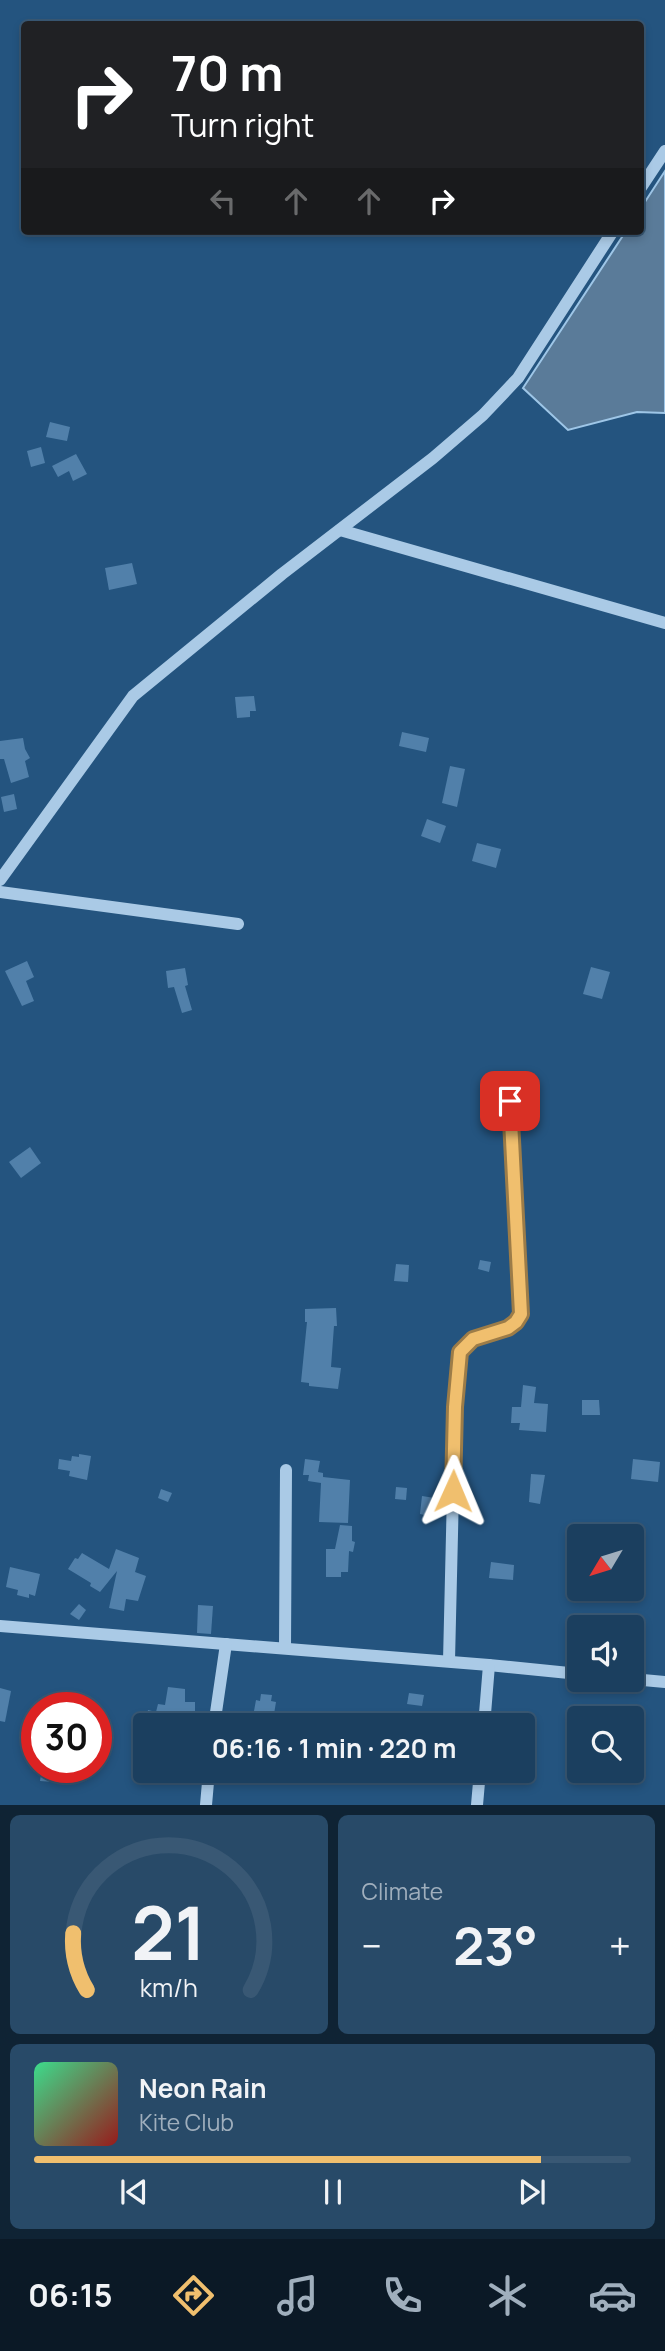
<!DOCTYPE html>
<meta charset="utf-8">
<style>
:root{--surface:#1b3f5f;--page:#284a68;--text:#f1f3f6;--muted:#a0afbd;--line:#395874;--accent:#f0bf6e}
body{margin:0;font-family:Manrope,sans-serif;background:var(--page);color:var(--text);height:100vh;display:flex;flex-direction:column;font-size:26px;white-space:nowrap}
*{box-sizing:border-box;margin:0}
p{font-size:23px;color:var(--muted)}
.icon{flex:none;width:38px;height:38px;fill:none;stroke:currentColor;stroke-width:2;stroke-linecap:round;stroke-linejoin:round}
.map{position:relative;height:1805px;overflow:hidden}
.side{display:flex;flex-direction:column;gap:10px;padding:10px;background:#0f2334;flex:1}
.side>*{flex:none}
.hud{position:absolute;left:21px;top:21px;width:623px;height:214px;border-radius:7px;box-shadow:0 4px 10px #0003,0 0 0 2px var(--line);background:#202124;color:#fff;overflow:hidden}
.needle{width:46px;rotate:232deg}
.tools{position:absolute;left:567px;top:1524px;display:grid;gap:14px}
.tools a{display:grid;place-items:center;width:77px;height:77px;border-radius:7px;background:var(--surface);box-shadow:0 4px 10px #0003,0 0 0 2px var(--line);font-size:35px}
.speed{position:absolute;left:21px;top:1692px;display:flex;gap:14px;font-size:35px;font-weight:700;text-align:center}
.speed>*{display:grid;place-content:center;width:91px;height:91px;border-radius:50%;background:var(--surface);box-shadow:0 4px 10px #0003,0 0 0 2px var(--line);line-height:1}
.speed .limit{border:10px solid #d22;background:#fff;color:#111}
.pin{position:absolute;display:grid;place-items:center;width:60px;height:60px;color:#fff;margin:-30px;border-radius:14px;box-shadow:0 4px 10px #0006}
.me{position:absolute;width:77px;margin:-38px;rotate:1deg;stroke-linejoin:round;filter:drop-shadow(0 0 5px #0008)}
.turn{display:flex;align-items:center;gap:24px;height:147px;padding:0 35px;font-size:32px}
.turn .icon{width:91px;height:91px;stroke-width:2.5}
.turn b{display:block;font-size:49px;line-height:60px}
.lanes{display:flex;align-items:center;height:66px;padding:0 35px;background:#0003;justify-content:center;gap:35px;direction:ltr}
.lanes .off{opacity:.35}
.big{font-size:52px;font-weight:700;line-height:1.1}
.side .widget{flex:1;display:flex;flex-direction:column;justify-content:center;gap:10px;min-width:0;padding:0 24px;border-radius:10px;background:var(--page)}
.side .dial{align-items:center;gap:0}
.dial svg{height:182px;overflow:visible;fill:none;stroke:var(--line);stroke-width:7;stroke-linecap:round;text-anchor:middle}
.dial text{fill:var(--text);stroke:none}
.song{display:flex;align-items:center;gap:21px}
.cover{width:84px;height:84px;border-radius:10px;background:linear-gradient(135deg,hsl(150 70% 55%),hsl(0 70% 35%))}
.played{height:7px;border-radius:4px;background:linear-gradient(90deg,var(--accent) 85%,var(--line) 85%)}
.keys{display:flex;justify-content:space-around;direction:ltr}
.heat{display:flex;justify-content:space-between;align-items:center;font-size:38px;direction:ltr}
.side .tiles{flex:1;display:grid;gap:10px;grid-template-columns:1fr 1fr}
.widget:last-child{grid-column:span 2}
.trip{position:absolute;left:133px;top:1713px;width:402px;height:70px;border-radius:7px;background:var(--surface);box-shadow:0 4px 10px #0003,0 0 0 2px var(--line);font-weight:700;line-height:70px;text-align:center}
.tabs{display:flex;height:112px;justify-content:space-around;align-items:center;background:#0b1926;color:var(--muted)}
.tabs .icon{width:49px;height:49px}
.tabs .current{color:var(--accent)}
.tabs b{font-size:32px;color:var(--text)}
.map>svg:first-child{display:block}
</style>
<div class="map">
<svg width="665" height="1805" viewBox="0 0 665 1805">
<rect width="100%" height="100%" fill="#24547f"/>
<path fill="#5a7b99" stroke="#9ec6e7" stroke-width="2" d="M665 171V413L637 412 568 430 523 388 626 231H640L641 208Z"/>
<g fill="#5180aa">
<path d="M50 422 70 427 67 441 46 437Z"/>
<path d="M41 447 45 463 31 467 27 451Z"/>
<path d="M76 454 87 474 73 481 69 471 58 477 52 466Z"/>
<path d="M132 563 137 584 109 590 105 568Z"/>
<path d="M254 696 256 711H250V717L237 718 235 697Z"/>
<path d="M402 732 429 738 426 752 399 746Z"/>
<path d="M23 738 25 749 30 758 25 761 29 777 11 783 4 759H0V741Z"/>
<path d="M450 766 465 769 457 807 442 803Z"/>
<path d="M14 794 17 809 4 812 1 797Z"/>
<path d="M427 819 446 826 440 843 421 836Z"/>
<path d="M477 843 501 849 496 868 472 861Z"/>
<path d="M27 961 34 977 26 981 34 1001 22 1006 5 971Z"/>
<path d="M591 967 610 972 602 999 583 994Z"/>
<path d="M185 968 188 985 185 986 192 1010 182 1013 174 987 168 988 166 971Z"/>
<path d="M30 1147 41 1163 21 1178 9 1162Z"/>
<path d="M480 1260 491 1262 489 1272 478 1269Z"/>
<path d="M396 1264 409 1265 408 1282 394 1281Z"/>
<path d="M336 1308 337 1326H334L331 1367 341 1368 338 1389 309 1386V1383L301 1382 307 1322H305V1309Z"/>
<path d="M523 1385 536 1387 534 1403 548 1404 546 1432 519 1430 520 1423H511L512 1407H521Z"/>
<path d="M582 1400H599L600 1415H582Z"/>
<path d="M79 1454 91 1456 87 1480 69 1476 70 1471 58 1469 59 1459 71 1461 72 1456 79 1457Z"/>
<path d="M305 1459 320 1461 318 1472 323 1473V1477L350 1480 348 1523 319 1522 321 1483 308 1481 309 1475H303Z"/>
<path d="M633 1459 660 1462 658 1482 631 1479Z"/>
<path d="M531 1474 545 1475 540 1504 529 1502Z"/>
<path d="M396 1487 407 1488 406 1500 395 1499Z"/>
<path d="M161 1489 172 1493 168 1502 158 1498Z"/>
<path d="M422 1496 441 1499 439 1513H435L434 1517 420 1514Z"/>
<path d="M340 1525 352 1526V1541L355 1542 353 1552 349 1551 348 1572H341V1577H326V1549H335Z"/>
<path d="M116 1549 139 1558 135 1572 146 1576 138 1601 126 1599 124 1611 109 1608 117 1571 100 1592 90 1586 91 1583 68 1569 75 1558 78 1559 82 1553 109 1569Z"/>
<path d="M491 1562 514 1565 513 1580 489 1578Z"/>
<path d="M10 1567 40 1574 35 1596 29 1594V1598L17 1595 18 1590 6 1587Z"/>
<path d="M79 1604 86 1610 79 1620 70 1614Z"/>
<path d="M198 1605 213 1606 211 1634 197 1633Z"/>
<path d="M168 1687 185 1689V1702H195V1712L199 1713 198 1723 163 1721 162 1726 145 1724 148 1710 156 1712 158 1704 165 1705Z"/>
<path d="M0 1688 11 1691 5 1722 0 1721Z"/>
<path d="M409 1693 424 1695 422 1706 407 1704Z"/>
<path d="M261 1694 272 1695 271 1701 276 1702 274 1714 271 1713 270 1719 260 1718V1712L254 1711 256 1700 260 1701Z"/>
<path d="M42 1768H72L71 1781 67 1780V1783L40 1781Z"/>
<path d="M301 1771 322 1772 321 1784 300 1781Z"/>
</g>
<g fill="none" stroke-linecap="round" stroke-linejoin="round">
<g stroke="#aacae6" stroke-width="12">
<path d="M640 189 665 151"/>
<path d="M340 530 665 623"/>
<path d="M0 880 133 696 282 574 433 458 483 415 518 378 613 231"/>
<path d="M0 892 238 924"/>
<path d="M0 1626 489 1665 579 1674"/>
<path d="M285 1648 286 1470"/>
<path d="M449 1661 455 1407 460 1352 473 1339 508 1328 516 1322 521 1314 510 1101"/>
<path d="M632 1679 665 1682"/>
<path d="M214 1726 226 1644"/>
<path d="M484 1726 489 1665"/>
<path d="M206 1805 209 1771"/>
<path d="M477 1805 480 1771"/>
</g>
</g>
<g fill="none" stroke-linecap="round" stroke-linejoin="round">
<defs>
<path id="route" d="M453 1491 455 1407 460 1352 473 1339 508 1328 516 1322 521 1314 510 1101"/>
</defs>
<use href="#route" stroke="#9c7c48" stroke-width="18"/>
<use href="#route" stroke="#f0bf6e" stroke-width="12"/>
</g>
</svg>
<div class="tools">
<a><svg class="needle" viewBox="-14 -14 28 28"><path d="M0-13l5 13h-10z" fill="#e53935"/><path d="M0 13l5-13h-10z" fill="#a0afbd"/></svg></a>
<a><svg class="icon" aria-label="sound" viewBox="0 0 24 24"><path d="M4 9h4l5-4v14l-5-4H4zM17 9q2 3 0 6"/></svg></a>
<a><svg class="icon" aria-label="search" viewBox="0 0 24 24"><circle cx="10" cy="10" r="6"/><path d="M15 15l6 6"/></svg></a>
</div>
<div class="speed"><div class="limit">30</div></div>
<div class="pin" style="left:510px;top:1101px;background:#d93025"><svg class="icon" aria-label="arrive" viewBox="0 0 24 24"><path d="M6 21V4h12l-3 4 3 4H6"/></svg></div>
<svg class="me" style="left:453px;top:1491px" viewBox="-20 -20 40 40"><path d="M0-17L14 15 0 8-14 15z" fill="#f0bf6e" stroke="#fff" stroke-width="4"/></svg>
<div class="trip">06:16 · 1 min · 220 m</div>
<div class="hud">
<div class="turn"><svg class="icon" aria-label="right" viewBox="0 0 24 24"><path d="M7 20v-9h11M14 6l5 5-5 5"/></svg><div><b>70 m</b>Turn right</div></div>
<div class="lanes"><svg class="icon off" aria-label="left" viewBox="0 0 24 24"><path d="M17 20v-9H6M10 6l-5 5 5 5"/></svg><svg class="icon off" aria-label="ahead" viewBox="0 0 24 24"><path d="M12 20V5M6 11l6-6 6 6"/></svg><svg class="icon off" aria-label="ahead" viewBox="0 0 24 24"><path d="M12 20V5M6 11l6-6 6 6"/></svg><svg class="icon" aria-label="right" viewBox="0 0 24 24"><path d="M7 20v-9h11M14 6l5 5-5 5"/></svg></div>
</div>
</div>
<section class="side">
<div class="tiles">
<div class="widget dial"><svg viewBox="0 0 100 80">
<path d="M14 69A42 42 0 1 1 86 69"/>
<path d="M14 69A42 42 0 0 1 8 44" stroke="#f0bf6e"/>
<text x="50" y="56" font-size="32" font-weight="700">21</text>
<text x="50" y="72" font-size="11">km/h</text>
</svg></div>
<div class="widget"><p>Climate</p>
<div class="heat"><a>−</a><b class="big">23°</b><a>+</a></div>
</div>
<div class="widget">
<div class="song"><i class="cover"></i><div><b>Neon Rain</b><p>Kite Club</p></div></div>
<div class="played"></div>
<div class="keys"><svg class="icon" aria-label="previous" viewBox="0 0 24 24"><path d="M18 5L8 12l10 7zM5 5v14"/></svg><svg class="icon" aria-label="pause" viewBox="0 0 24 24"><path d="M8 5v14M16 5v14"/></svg><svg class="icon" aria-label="next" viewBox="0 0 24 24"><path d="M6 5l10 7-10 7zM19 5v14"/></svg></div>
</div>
</div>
</section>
<nav class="tabs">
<b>06:15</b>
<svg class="icon current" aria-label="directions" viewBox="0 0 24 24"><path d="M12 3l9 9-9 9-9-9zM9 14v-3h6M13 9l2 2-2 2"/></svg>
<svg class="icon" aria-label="music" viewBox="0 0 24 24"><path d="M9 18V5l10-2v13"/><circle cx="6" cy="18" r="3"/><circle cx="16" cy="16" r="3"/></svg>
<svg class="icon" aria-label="phone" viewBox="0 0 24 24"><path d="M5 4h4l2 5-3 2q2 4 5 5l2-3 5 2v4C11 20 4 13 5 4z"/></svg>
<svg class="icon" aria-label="climate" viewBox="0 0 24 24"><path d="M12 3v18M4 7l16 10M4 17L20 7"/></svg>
<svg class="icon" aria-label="car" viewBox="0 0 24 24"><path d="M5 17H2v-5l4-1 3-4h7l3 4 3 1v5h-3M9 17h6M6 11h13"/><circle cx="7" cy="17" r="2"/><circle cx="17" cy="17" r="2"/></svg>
</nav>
